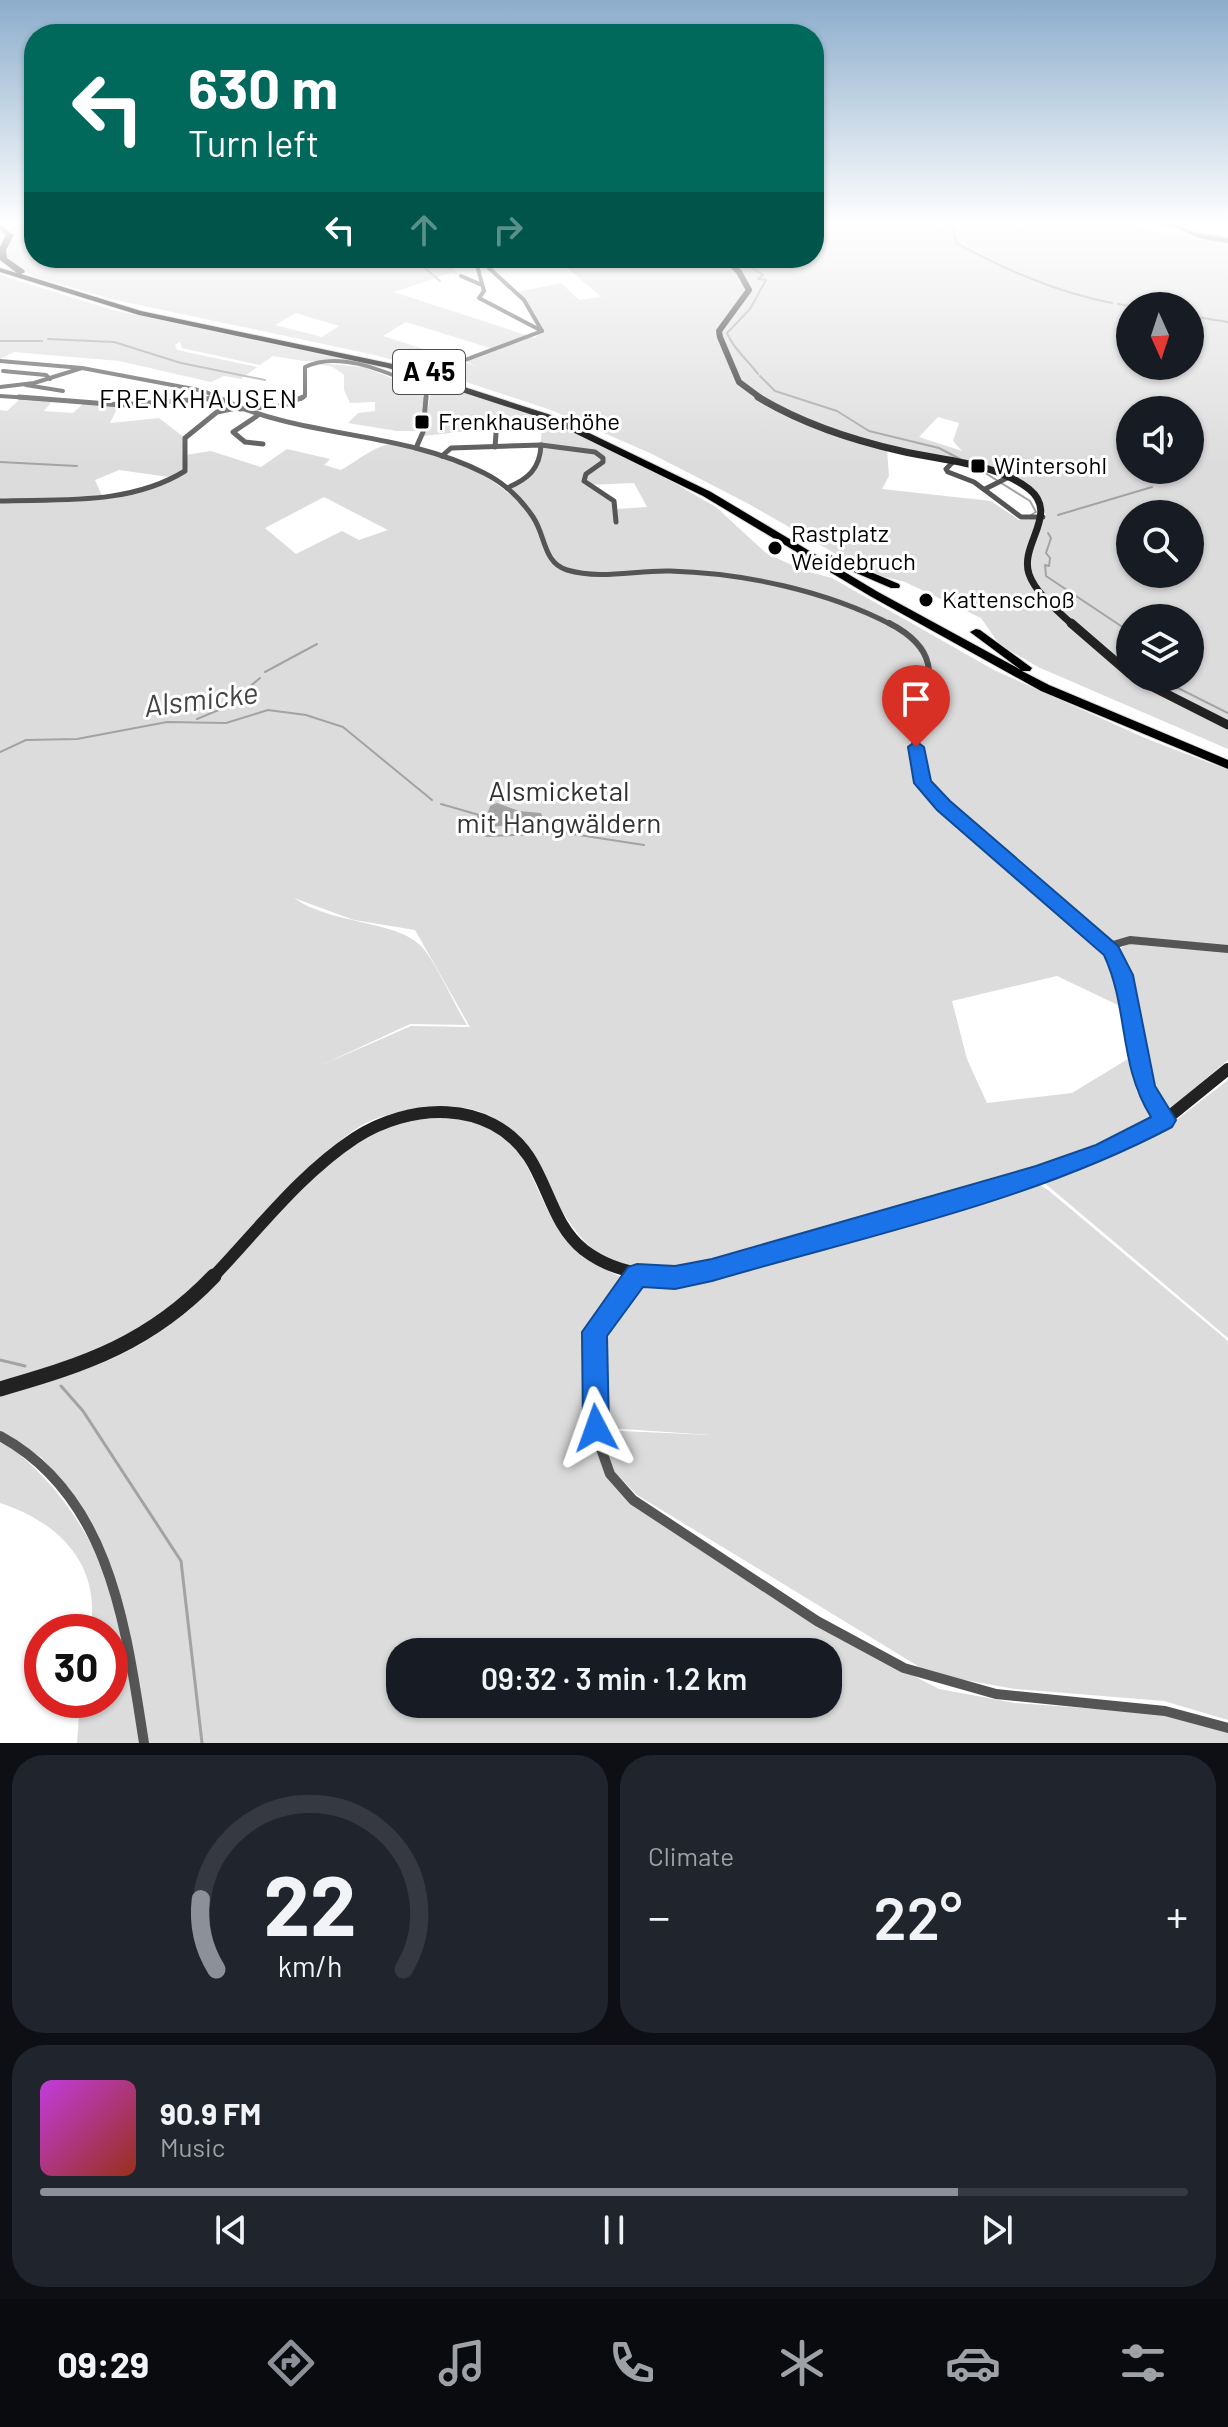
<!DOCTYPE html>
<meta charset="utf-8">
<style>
:root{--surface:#171b24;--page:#20242c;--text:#f1f3f6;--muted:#9ea1a6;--line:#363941;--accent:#8c9099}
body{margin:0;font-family:Barlow,sans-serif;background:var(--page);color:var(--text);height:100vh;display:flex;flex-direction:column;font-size:30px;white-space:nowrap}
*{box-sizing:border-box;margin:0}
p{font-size:26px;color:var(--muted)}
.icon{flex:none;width:44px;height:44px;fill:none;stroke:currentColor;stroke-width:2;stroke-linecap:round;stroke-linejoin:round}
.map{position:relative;height:1743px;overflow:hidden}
.details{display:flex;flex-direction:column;gap:12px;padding:12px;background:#0d0f14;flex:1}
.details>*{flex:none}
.guide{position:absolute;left:24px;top:24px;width:800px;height:244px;border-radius:32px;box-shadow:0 2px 6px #0004;background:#00695c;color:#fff;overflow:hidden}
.needle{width:52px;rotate:177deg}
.controls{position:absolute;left:1116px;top:292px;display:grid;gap:16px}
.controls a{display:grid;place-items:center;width:88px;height:88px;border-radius:50%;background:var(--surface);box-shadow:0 2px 6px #0004;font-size:40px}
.speed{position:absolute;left:24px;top:1614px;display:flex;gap:16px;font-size:40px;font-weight:700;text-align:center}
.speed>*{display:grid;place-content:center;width:104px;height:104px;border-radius:50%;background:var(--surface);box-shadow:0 2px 6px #0004;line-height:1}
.speed .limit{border:12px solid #d22;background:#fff;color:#111}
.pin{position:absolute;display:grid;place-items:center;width:68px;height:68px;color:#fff;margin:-82px -34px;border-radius:50% 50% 50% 0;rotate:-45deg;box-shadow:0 0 8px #0007}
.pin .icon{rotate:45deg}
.me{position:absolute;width:88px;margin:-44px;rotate:356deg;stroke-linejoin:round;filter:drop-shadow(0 0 6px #0008)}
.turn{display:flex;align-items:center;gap:28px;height:168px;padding:0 32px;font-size:36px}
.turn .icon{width:104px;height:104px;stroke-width:2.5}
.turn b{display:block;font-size:56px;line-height:68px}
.lanes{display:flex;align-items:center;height:76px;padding:0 32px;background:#0003;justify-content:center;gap:40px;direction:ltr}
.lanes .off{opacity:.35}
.big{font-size:60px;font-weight:600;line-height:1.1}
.details .card{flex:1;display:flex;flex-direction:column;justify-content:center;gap:12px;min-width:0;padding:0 28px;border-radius:32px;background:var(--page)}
.details .dial{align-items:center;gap:0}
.dial svg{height:208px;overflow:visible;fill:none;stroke:var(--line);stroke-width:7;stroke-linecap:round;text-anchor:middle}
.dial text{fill:var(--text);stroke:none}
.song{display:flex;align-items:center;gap:24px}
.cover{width:96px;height:96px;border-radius:12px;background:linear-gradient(135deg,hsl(290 70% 55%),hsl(10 70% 35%))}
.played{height:8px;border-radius:4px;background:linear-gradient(90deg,var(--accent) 80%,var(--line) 80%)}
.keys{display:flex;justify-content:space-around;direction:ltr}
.heat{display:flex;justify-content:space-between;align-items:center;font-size:44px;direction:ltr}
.details .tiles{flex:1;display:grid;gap:12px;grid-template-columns:1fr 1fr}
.card:last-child{grid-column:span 2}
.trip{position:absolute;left:386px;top:1638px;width:456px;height:80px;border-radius:32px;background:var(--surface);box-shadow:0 2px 6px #0004;font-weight:600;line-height:80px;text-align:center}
.tab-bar{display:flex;height:128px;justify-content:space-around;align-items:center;background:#090b0e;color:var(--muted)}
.tab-bar .icon{width:56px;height:56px}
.tab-bar .active{color:var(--accent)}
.tab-bar b{font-size:36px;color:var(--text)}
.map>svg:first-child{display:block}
</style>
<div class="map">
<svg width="1228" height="1743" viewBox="0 0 1228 1743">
<rect width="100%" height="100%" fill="#fff"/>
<g fill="#dcdcdc" fill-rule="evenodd">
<path d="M0 221H34V258H352L372 269 374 265 360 258H473L450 264 459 275 451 273 394 292 535 338 543 329 518 292 561 283 579 300 601 297 556 258H814V221H937L939 230V221H1121L1151 230 1228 242V749L1038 667 999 644 981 618 905 582 869 573 747 503 650 453 551 410 439 373 458 360 475 366 462 359 490 348 406 322 383 336 455 359 435 372 375 355 111 299 35 277 11 262 6 253 14 231ZM1130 306H1190V366H1130ZM296 313 339 326 322 337 275 325ZM1130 410H1190V470H1130V442H1122L1130 440ZM938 417 959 423 953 441 962 451 919 437ZM887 449C928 458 1043 467 1046 519L1019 520 991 501 882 489 889 476ZM1130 514H1190V574H1130ZM1130 618H1190V678H1130Z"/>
<path d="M0 275 113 310 355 362 304 361 273 356 260 365 182 348 180 342 175 345 177 350 257 367 241 379 224 376 211 382 119 361 14 352 0 359Z"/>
<path d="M315 363 364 367 424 391 420 431H397L348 423 358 413 375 411V402L350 403 344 390V375L333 367Z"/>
<path d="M433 380 569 429 622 453 716 507 766 553 805 571 832 578 994 670 1145 738 1228 770V946L1130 938 1106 943 945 805 924 782 916 767 921 783 943 806 1104 947 1118 981 1122 1007 1057 976 952 1001 967 1059 987 1103 1072 1093 1131 1057 1136 1090 1154 1122C1017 1190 860 1221 714 1266 687 1271 657 1278 630 1269 531 1239 557 1096 433 1107 410 1109 382 1114 362 1125 338 1139 319 1162 299 1181 250 1229 205 1283 152 1325 110 1358 50 1371 0 1385V410L7 411 21 398 52 401 44 411 73 413 84 403 119 405 110 423 159 418 185 438V455L211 451 261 467 287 449 330 459 324 465 341 470C354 463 376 445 391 444 437 442 510 484 535 521 545 536 539 553 554 565L546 555 539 525 509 489C546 467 538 468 542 428L504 414 478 430 423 436ZM119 470 176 478 154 487 102 496 95 480ZM634 483 647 507 616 509 610 498 587 485ZM324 497 388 530 359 540 342 531 296 554 265 528ZM294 898 354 920 415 930 470 1027 411 1026 324 1064 410 1024 467 1025C455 1006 434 958 420 945 393 920 330 924 294 898Z"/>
<path d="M1131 943 1228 952V1060L1167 1112 1150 1093 1119 949Z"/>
<path d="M1228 1080V1338L1041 1180 1166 1128Z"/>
<path d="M434 1116C449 1119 468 1119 483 1124 527 1139 532 1188 555 1222 571 1247 594 1265 621 1277L622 1288 595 1318 606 1320 642 1282 676 1281 715 1274 1035 1182 1048 1190 1228 1341V1720L1164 1701 1015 1689 931 1674 637 1495 612 1469 599 1430 711 1435 594 1427 608 1476 632 1501 839 1637 939 1689 1015 1703 1165 1714 1228 1733V1743H148L119 1594 65 1488 42 1458 0 1431V1396C52 1380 106 1367 152 1337 237 1281 298 1158 392 1123 404 1119 420 1118 434 1116ZM400 1652H828V1704H400Z"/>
<path d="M0 1439C104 1516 128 1619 139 1743H77L80 1700H110V1632H90C102 1566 61 1523 0 1503Z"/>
</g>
<path fill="#a3a3a3" d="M497 803 519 811 541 813 544 820 537 824 483 827 490 806Z"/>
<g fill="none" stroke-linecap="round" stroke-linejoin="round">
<g stroke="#a3a3a3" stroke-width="2">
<path d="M951 221 956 243C1006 270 1056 292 1112 303"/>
<path d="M1139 221 1145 223"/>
<path d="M1154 225 1171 226"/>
<path d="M1194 232 1228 238"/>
<path d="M413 258 440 281"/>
<path d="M737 258 763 275 758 279 766 280 750 309 727 333C734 350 747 359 758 374"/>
<path d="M1118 304 1130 306"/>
<path d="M1190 316 1228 322"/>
<path d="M48 339 114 342 181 363 265 380"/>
<path d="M0 341H42"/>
<path d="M760 376 775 391 837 411 869 431 939 448 960 459"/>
<path d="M0 462 77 466"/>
<path d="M982 471 1030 501 1036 512 1031 515"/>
<path d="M1058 515 1152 487"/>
<path d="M1048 533 1051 538 1046 553 1050 558 1049 566 1045 565 1046 576 1130 632"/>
<path d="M265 672 317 644"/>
<path d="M1158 678 1228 713"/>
<path d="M197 719 226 707 260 678"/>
<path d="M0 752 26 740 77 739 167 722 226 723 268 710 306 715 343 727 432 800"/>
<path d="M441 804 479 815 475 824 478 833 487 836 566 833 644 845"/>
</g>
<g stroke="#a3a3a3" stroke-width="3">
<path d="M0 1360 25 1366"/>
<path d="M61 1386 83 1411 181 1561 202 1743"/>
</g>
<defs>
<g id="highway">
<path d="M0 225 14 235 6 250 7 258 24 270 25 272 21 274 141 311 393 364 554 416 711 492 878 592 1021 670 970 632 976 629 980 630 1032 668 1030 671H1022L1049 685 1228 760V769L1041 691 870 596 703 496 548 420 388 368 139 315 0 272V268L17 273 0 260V247L6 235 0 230Z"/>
<path d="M828 554 899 584 900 586 899 588H891L824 559 823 557Z"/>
</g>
</defs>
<use href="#highway" stroke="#dbdbdb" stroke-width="2"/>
<g stroke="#555" stroke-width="4">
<path d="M1164 221 1199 236 1228 241"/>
<path d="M475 258 484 291 479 298 542 331"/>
<path d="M461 276 482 285"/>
<path d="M0 361 82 368 204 391 221 399"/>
<path d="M441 369 542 331 524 300 478 258"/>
<path d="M3 371 46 375 50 379"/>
<path d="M26 385 63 391"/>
<path d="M0 387 34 383 82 368"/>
<path d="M0 396 46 399"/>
<path d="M199 399 218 398"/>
<path d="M301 399 305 396V367C342 349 392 375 427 389"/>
<path d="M426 399 427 388"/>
</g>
<g stroke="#555" stroke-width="5">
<path d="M19 397 121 405 218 398"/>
<path d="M217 397C300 439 401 430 484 473 504 483 521 499 533 517 546 536 543 563 567 570 601 580 636 570 670 571 744 573 827 591 892 625"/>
<path d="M240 409 282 406 303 397"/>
<path d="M257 416 233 432 245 442 263 444"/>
<path d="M541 445 595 452 603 458V462L586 474 584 481 614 501 616 522"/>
<path d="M495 447 497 420"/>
<path d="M416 448 423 432 426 397"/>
<path d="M442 456 451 448 541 445C540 469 528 479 507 488"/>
<path d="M953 462 946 469 948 472 974 482 1021 517H1043"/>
<path d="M985 489 1009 477"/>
<path d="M0 501C62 499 130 505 185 471V438L217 412 236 408"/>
</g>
<path stroke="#555" stroke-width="6" d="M889 623C970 665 900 712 917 769 928 806 1033 883 1067 912"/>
<g stroke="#555" stroke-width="8">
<path d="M1065 910 1112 951 1122 971 1144 1080 1165 1120"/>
<path d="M1106 947 1130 940 1228 949"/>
<path d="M635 1278 637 1275"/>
</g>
<g stroke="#555" stroke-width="10">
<path d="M636 1276 599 1322 592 1346 598 1440 610 1474 633 1500 817 1621 904 1668 996 1694 1165 1711 1228 1728"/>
<path d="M0 1436C112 1497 126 1630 144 1743"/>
</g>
<path stroke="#222" stroke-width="6" d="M725 258 739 272 749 290 719 331 720 337 739 382 762 399"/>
<path stroke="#222" stroke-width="7" d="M758 397C801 423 852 440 901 451 943 461 994 462 1029 489 1060 514 1019 544 1029 574 1036 594 1058 611 1073 625"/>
<g stroke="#222" stroke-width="9">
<path d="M1071 623 1130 674"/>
<path d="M1135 678 1228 725"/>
</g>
<path stroke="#222" stroke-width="12" d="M212 1278C258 1230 299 1175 355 1138 408 1103 490 1098 529 1157 549 1188 554 1226 584 1250 622 1279 668 1278 712 1270L1036 1176 1103 1152 1165 1120 1228 1069"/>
<path stroke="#222" stroke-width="15" d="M0 1389C87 1364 150 1343 214 1276"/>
<use href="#highway" fill="#000" fill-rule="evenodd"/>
<path stroke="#555" stroke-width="4" d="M429 382 441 369"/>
</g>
<linearGradient id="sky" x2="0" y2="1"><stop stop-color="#8cadcc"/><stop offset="0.48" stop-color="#fff"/><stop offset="1" stop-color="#fff" stop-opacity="0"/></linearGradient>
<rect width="1228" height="465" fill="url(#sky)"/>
<path fill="#1a73e8" stroke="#114b97" stroke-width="2" d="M916 741 924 747 931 781 950 801 1118 946 1133 975 1155 1086 1176 1120 1172 1127C1030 1202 866 1236 712 1281L675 1289 643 1287 607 1336 609 1428 605 1437 596 1441 586 1437 583 1428 582 1332 628 1267 637 1264 675 1266 712 1259 1036 1166 1096 1145 1151 1117C1118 1064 1129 1009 1104 955L937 810 914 783 908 747Z"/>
<g fill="#000" stroke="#fff" stroke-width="3">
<rect x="414" y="414" width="16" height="16" rx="4"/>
<rect x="970" y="458" width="16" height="16" rx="4"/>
<circle cx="775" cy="548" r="8"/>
<circle cx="926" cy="600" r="8"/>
</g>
<g text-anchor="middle" stroke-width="6" stroke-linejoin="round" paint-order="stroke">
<g font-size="24" fill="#000" stroke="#fff" text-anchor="start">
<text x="438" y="430">Frenkhauserhöhe</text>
<text x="994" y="474">Wintersohl</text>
<text x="791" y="542">Rastplatz<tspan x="791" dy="28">Weidebruch</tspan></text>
<text x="942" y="608">Kattenschoß</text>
</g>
<rect fill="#fff" stroke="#4c4c4c" stroke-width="2" x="393" y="350" width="72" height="44" rx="6"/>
<g font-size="26" font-weight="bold" fill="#000">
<text x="429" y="381">A 45</text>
</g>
<g font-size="26" letter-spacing="2" fill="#000" stroke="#fff">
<text x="199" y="408">FRENKHAUSEN</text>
</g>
<g font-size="28" fill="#333" stroke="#fff">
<text x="559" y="801">Alsmicketal<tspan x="559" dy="32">mit Hangwäldern</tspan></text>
</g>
<g font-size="30" font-style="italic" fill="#444" stroke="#fff">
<text transform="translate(201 700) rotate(-7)" y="10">Alsmicke</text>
</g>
</g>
</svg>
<div class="controls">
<a><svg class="needle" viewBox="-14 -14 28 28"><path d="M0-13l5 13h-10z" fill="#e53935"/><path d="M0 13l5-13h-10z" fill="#9ea1a6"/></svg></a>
<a><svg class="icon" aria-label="sound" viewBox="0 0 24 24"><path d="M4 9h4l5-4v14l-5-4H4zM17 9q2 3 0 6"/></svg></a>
<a><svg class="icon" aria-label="search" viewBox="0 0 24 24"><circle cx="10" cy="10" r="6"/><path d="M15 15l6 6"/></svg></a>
<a><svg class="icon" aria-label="layers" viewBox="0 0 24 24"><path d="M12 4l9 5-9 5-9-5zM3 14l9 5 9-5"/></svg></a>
</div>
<div class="speed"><div class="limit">30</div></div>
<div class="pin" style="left:916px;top:747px;background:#d93025"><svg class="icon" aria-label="arrive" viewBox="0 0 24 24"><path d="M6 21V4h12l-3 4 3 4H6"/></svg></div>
<svg class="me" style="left:596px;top:1428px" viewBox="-20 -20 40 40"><path d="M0-17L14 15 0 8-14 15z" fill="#1a73e8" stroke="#fff" stroke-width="4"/></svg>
<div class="trip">09:32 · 3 min · 1.2 km</div>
<div class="guide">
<div class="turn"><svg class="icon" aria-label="left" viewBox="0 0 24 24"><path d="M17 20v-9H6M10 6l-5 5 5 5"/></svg><div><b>630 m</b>Turn left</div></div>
<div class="lanes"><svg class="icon" aria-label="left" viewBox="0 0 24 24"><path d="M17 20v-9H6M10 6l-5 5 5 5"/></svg><svg class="icon off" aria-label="ahead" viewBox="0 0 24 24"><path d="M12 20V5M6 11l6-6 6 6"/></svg><svg class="icon off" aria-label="right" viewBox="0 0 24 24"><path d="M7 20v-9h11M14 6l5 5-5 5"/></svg></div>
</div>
</div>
<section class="details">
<div class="tiles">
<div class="card dial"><svg viewBox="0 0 100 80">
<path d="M14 69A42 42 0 1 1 86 69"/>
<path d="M14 69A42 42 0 0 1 8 42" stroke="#8c9099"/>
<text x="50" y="56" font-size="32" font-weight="700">22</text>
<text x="50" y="72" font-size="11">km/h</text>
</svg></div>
<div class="card"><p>Climate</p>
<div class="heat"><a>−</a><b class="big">22°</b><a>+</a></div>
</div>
<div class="card">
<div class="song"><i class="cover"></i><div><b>90.9 FM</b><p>Music</p></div></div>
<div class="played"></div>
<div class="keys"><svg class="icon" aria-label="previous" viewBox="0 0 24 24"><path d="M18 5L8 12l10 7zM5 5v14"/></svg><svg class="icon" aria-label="pause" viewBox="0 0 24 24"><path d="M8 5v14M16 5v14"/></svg><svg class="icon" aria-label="next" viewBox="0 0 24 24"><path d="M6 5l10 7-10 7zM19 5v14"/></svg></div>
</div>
</div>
</section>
<nav class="tab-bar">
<b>09:29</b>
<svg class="icon active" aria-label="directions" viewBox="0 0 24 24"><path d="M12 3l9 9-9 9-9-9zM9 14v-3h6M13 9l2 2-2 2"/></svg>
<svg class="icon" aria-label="music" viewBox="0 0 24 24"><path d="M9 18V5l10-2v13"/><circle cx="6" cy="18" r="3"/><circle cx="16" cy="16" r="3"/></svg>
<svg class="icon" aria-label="phone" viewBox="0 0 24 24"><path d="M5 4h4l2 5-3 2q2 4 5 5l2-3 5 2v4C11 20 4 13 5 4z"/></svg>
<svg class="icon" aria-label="climate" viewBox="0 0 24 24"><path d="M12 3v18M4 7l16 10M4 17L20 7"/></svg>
<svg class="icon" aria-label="car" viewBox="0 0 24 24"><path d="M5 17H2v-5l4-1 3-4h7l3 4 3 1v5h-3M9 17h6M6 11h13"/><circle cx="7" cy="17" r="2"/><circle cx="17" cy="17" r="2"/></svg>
<svg class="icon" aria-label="filters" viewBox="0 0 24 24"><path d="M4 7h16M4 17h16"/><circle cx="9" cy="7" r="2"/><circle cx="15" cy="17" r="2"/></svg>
</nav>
